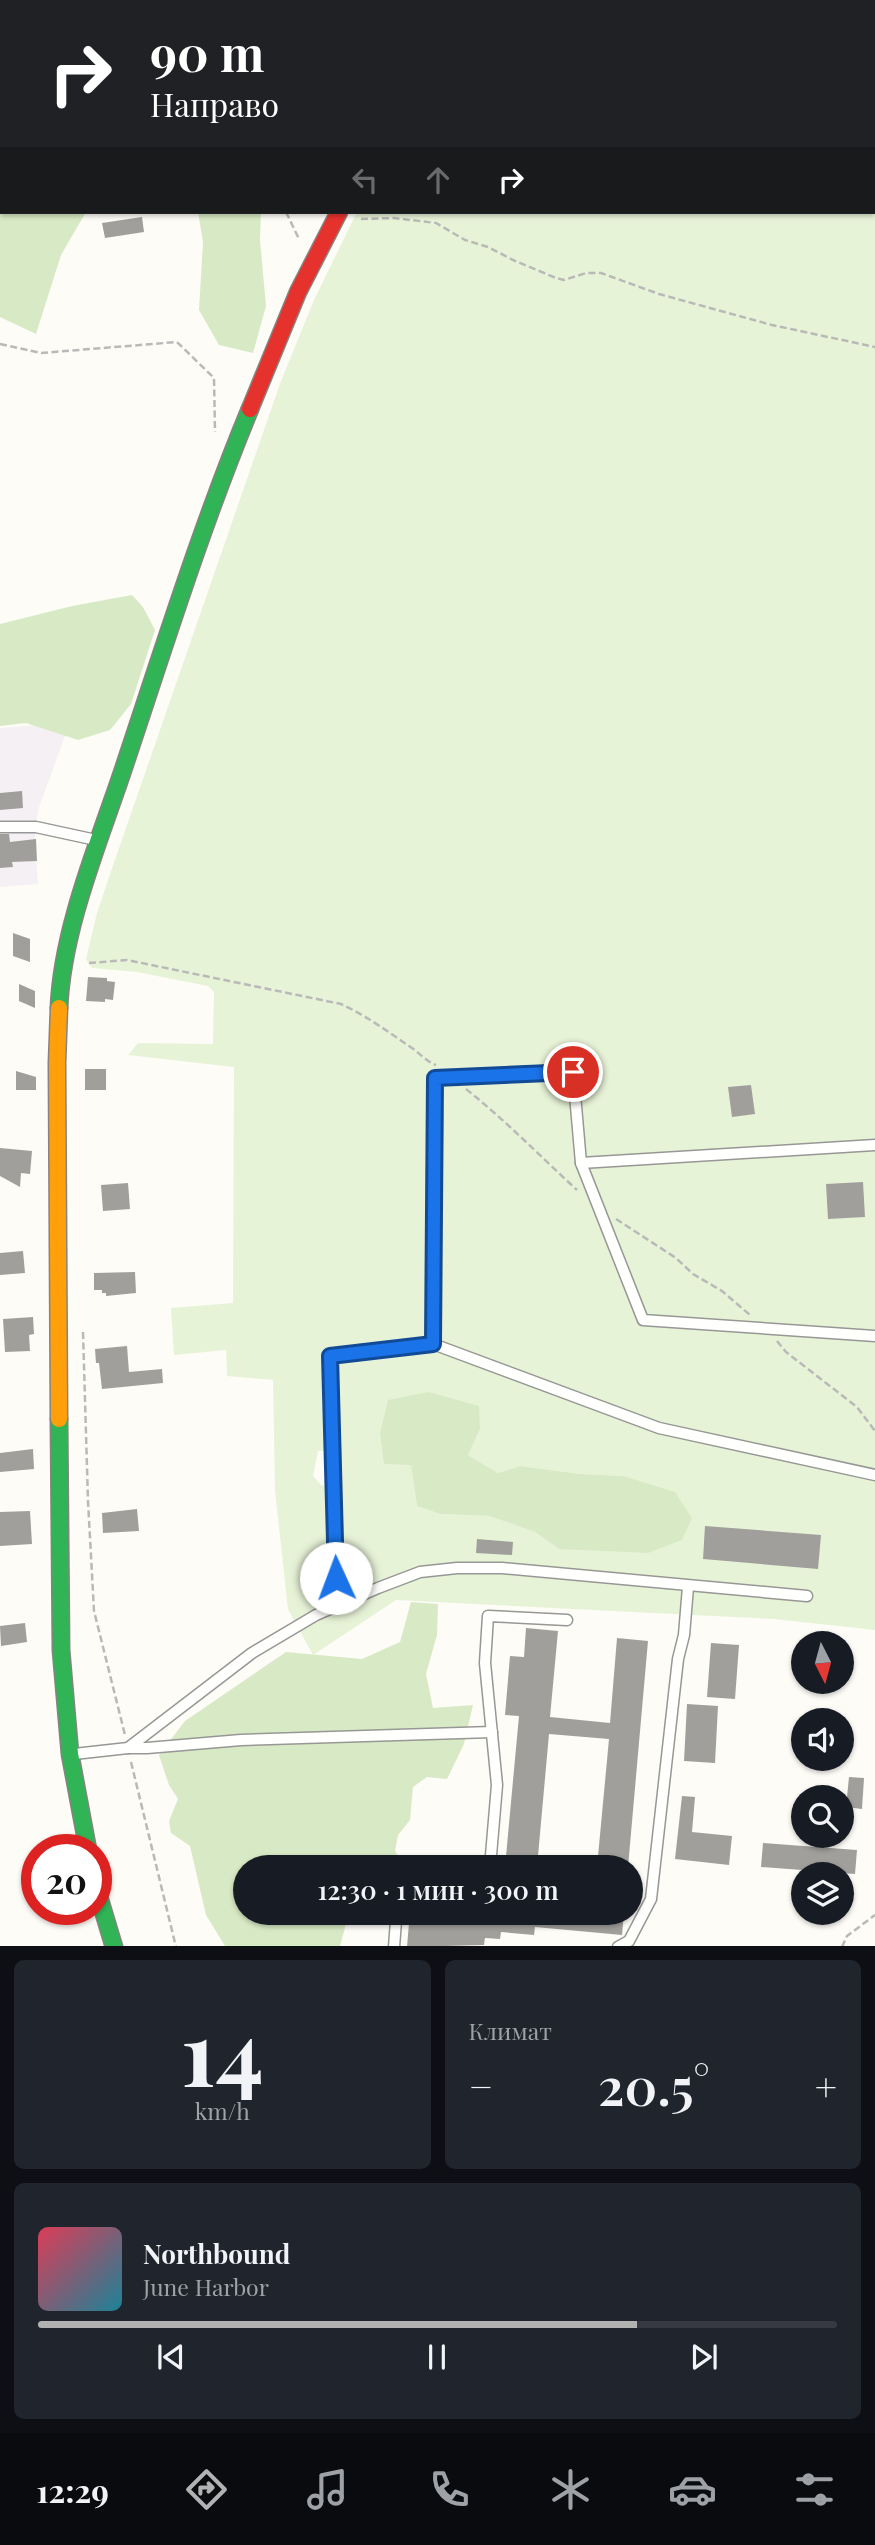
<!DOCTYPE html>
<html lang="ru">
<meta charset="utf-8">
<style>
:root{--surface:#171b24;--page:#20242c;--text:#f1f3f6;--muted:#9ea1a6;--line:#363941;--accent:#b2b2b3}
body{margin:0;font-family:"Playfair Display",serif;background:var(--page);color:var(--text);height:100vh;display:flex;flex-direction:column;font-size:26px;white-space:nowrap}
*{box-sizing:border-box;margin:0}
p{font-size:23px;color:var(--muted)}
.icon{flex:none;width:38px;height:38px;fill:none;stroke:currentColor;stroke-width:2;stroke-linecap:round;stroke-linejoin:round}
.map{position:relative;height:1946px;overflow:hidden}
.panel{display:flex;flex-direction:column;gap:14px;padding:14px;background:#0d0f14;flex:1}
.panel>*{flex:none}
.hud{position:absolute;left:0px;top:0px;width:875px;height:214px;box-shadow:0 2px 5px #0004;background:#202124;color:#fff;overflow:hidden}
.needle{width:46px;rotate:174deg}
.buttons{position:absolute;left:791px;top:1631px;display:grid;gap:14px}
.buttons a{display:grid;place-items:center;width:63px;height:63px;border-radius:50%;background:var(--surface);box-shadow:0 2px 5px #0004;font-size:35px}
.speed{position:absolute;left:21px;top:1834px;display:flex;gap:14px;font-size:35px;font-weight:700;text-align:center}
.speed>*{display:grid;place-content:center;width:91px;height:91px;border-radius:50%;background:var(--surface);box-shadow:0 2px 5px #0004;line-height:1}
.speed .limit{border:10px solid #d22;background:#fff;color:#111}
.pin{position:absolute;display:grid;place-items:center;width:60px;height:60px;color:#fff;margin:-30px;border:4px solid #fff;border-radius:50%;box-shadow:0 2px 7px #0007}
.me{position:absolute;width:77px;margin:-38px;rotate:358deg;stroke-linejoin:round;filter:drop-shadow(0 0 5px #0008)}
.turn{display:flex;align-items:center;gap:24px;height:147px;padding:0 35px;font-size:32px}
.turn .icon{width:91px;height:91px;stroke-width:2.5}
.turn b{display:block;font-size:49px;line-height:60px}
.lanes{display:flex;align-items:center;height:66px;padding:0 35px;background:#0003;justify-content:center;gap:35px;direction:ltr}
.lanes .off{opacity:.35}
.big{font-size:52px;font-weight:600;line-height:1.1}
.panel .widget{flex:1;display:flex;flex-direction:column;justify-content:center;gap:10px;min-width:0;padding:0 24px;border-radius:10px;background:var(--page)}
.panel .dial{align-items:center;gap:0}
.dial b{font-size:91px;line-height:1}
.song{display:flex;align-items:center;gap:21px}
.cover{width:84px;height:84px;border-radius:10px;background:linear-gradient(135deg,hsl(350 70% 55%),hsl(190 70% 35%))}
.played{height:7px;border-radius:4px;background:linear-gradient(90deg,var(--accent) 75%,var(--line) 75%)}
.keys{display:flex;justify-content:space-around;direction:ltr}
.heat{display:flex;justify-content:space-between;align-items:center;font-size:38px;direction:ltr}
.panel .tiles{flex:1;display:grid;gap:14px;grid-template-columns:1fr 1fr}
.widget:last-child{grid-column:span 2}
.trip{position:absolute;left:233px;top:1855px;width:410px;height:70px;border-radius:35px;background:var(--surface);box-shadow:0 2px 5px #0004;font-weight:600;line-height:70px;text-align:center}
.menu{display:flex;height:112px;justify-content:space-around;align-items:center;background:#090b0e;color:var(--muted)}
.menu .icon{width:49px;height:49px}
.menu .selected{color:var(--accent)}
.menu b{font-size:32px;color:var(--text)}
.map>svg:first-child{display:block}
</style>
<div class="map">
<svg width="875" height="1947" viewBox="0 0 875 1947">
<rect width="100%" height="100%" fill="#fdfcf7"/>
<path fill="#f5f0f3" d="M64 723 66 733 38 810 35 836 38 884 0 887V728Z"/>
<path fill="#e7f3d7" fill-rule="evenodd" d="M456 0H875V1630L774 1619 396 1600 313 1655 288 1609 275 1491 273 1380 227 1376 226 1350 174 1355 171 1308 233 1303 234 1067 128 1055 138 1043 213 1044 214 992 208 986 137 972 92 968 86 959 97 913 109 877 281 381 314 300 357 212H873V2H455ZM480 1429 468 1455 498 1473 520 1466 581 1474 623 1476 559 1549 535 1532 489 1516 440 1514 417 1506 411 1464ZM328 1450 332 1451 341 1470 338 1476 324 1486 321 1485 313 1476 318 1451Z"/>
<g fill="#d8eac5">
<path d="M0 0H405L2 2V212H86L61 255 36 334 0 317Z"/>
<path d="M198 212H261L260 240 266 306 253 353 219 345 199 310 203 242Z"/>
<path d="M132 595 143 607 155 630 131 704 110 730 78 740 26 723 0 726V624L72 606Z"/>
<path d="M429 1392 479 1406 480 1429 468 1455 498 1473 520 1466 581 1474 623 1476 675 1492 692 1518 682 1540 648 1553 559 1549 535 1532 489 1516 440 1514 417 1506 411 1465 384 1464 380 1433 388 1400Z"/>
<path d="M411 1602 438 1604 437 1635 426 1674 433 1708 473 1705 464 1744 447 1779 427 1777 413 1787 410 1820 398 1835 395 1851 401 1860 398 1867H245V1913H367L346 1924 340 1946H225L206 1915 190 1846 171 1833 169 1821 178 1799 169 1785 159 1755 185 1721 286 1652 362 1659 400 1642Z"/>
</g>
<g fill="#a19f9c">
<path d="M142 217 144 232 105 238 102 223Z"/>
<path d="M22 791 23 808 0 810V793Z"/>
<path d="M0 834H9L10 842 36 839 37 861 12 862 13 867 0 868Z"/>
<path d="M13 933 30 939V962L13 956Z"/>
<path d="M88 977 107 978V981L115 982 113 1000 105 999V1002L86 1001Z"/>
<path d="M19 984 35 991V1008L19 1001Z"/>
<rect x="85" y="1069" width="21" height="21"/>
<path d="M16 1071 36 1077V1090H16Z"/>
<path d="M751 1085 755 1114 732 1117 728 1087Z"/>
<path d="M0 1148 32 1151 30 1174 21 1173 20 1187 0 1176Z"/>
<path d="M863 1182 865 1217 828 1219 826 1184Z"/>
<path d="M128 1183 130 1209 103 1211 101 1185Z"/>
<path d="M23 1251 25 1273 0 1275V1253Z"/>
<path d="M135 1272 136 1293 106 1296V1293H102V1290H94V1273Z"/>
<path d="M33 1317 34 1334 29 1335 30 1351 5 1352 3 1319Z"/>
<path d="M127 1346 129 1372 162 1369 163 1383 102 1389 99 1363H96L95 1349Z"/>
<path d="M33 1449 34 1469 0 1472V1453Z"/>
<path d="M137 1509 139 1531 103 1533 102 1513Z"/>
<path d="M30 1511 32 1544 0 1546V1512Z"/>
<path d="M705 1526 821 1535 818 1569 703 1559Z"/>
<path d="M477 1539 513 1542 512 1555 476 1553Z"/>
<path d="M25 1623 27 1642 1 1646 0 1626Z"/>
<path d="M526 1628 558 1631 550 1717 610 1723 617 1638 648 1641 628 1867H597L609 1739 549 1734 537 1867H505L519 1716 505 1715 510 1656 524 1657Z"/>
<path d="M711 1643 739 1645 735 1699 707 1697Z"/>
<path d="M687 1704 718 1706 715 1763 684 1761Z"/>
<path d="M849 1777 864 1778 862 1809 846 1807Z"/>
<path d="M682 1796 695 1797 692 1832 732 1836 729 1865 675 1859Z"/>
<path d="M763 1843 857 1850 855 1874 761 1867Z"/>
<path d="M458 1913H624L622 1935 535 1927 534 1935 501 1932 500 1939 485 1938 484 1945 407 1947 409 1923 429 1925Z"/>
</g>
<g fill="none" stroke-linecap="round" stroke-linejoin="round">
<defs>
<g id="lane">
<path d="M0 827H36L96 840"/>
<path d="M581 1163 875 1145"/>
<path d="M875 1336 643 1320 581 1163 573 1072 435 1078 433 1344 659 1428 875 1475"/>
<path d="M337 1606 330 1356 433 1344"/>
<path d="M128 1748H147L241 1740 492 1732"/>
<path d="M74 1754 128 1748 252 1653 316 1615 378 1588 420 1572 457 1568H502L807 1596"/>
<path d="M490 1867 497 1785 485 1663 488 1616 567 1620"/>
<path d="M394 1947 396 1921 412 1913"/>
<path d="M618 1947 629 1941 651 1899 678 1659 684 1635 688 1587"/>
</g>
<g id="fast">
<path d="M436 2 437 0"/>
<path d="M59 1008C62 928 100 840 125 764 165 644 202 525 250 409"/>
<path d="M59 1419 61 1650 70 1754 88 1850"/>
<path d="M96 1887 114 1947"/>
</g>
<path id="slow" d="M59 1008 57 1063 59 1419"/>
<path id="jam" d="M250 409 298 292 339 212"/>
</defs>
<use href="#lane" stroke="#979795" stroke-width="13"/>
<use href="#fast" stroke="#858482" stroke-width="19"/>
<use href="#slow" stroke="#858482" stroke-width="19"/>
<use href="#jam" stroke="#858482" stroke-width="19"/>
<g stroke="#b9b9b8" stroke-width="2.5" stroke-dasharray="7 3.5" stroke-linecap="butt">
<path d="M178 0 179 2"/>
<path d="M286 212 299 239"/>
<path d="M361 219 394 218 436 223 465 240 488 247 513 260 556 278 564 280 586 273H601L659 294 772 325 875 347"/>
<path d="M0 344 41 353 177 342 214 378 215 432"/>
<path d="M89 963 127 960 341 1004C365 1015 387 1031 409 1046 419 1052 425 1061 436 1065"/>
<path d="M466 1089C505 1120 540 1156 577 1190"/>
<path d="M616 1219 676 1258 693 1274 722 1291 750 1315"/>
<path d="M83 1332 88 1501 94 1611 125 1735"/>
<path d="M777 1341 786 1352 857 1407 875 1431"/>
<path d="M131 1762 176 1947"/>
<path d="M842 1947 847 1936 875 1915"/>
</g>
<use href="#lane" stroke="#fffffe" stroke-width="10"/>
<use href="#fast" stroke="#30b455" stroke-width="16"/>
<use href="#slow" stroke="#ff9f0a" stroke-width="16"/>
<use href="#jam" stroke="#e5322d" stroke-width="16"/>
</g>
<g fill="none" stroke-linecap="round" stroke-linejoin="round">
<defs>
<path id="route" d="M336 1578 330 1356 433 1344 435 1078 573 1072"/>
</defs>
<use href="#route" stroke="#114b97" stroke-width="18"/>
<use href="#route" stroke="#1a73e8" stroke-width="12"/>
</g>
</svg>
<div class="buttons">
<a><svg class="needle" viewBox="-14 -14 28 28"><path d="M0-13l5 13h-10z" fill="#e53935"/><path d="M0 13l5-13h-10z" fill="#9ea1a6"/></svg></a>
<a><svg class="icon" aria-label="sound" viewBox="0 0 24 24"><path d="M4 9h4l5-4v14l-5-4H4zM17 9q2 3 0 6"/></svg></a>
<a><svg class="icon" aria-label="search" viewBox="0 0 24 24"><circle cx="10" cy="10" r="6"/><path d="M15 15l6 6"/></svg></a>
<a><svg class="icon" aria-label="layers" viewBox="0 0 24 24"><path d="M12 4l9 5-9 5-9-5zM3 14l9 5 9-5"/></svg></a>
</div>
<div class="speed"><div class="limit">20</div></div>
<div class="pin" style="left:573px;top:1072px;background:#d93025"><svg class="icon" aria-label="arrive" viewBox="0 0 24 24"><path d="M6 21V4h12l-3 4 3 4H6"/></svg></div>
<svg class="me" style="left:336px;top:1578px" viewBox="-20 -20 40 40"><circle r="19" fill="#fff"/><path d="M0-13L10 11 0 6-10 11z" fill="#1a73e8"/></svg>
<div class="trip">12:30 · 1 мин · 300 m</div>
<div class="hud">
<div class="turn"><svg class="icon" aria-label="right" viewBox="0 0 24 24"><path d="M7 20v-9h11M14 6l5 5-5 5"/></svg><div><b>90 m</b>Направо</div></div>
<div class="lanes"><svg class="icon off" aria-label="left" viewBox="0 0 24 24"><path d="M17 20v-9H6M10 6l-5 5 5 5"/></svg><svg class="icon off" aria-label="ahead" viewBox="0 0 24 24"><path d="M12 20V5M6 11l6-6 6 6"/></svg><svg class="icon" aria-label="right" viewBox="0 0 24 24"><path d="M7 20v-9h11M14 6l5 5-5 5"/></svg></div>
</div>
</div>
<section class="panel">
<div class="tiles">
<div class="widget dial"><b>14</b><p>km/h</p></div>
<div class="widget"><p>Климат</p>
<div class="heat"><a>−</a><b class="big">20.5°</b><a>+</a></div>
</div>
<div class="widget">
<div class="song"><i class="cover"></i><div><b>Northbound</b><p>June Harbor</p></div></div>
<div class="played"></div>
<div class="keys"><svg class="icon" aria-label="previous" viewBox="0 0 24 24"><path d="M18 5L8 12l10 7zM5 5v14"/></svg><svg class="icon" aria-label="pause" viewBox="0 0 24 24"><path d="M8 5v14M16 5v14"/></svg><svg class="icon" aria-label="next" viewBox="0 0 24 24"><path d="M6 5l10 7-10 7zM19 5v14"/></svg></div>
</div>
</div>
</section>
<nav class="menu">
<b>12:29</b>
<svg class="icon selected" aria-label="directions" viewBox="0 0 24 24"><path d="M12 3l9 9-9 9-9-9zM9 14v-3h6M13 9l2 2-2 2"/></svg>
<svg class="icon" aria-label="music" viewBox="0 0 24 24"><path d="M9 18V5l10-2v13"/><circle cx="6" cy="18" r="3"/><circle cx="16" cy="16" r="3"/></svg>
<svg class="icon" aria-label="phone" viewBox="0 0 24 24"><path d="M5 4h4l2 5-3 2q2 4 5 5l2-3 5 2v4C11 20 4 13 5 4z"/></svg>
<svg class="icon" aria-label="climate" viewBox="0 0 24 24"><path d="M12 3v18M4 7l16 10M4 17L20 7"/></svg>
<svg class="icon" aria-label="car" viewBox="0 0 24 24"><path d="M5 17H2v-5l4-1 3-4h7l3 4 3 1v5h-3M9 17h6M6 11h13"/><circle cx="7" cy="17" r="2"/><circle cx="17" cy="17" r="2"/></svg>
<svg class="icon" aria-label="filters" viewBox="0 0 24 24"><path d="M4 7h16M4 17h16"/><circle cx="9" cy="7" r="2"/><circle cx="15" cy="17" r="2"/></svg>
</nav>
